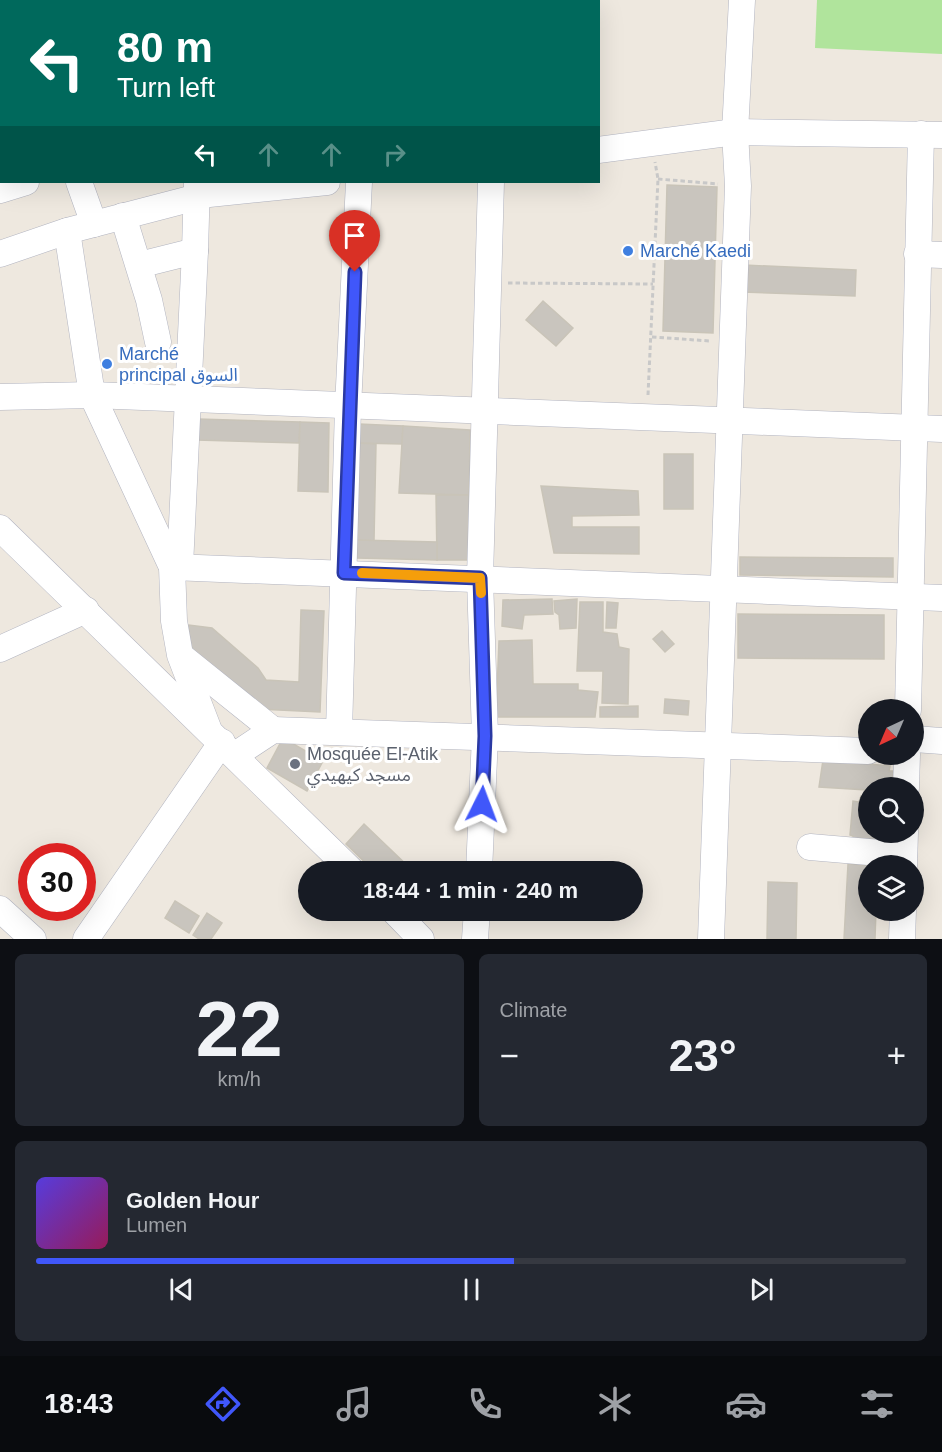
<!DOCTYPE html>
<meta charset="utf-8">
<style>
:root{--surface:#171b24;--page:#242831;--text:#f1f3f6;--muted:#9ea1a6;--line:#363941;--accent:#4057fa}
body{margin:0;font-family:Arial,"Noto Sans Arabic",sans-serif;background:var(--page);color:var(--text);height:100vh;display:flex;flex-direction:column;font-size:22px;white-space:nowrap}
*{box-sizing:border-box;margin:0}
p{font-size:20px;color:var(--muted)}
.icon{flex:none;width:33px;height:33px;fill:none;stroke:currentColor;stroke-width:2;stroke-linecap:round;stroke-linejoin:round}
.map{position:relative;height:939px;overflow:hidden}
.side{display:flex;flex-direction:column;gap:15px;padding:15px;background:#0d0f14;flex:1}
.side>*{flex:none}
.banner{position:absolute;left:0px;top:0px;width:600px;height:183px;box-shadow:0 6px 24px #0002;background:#00695c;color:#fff;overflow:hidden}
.needle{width:39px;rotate:224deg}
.buttons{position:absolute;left:858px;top:699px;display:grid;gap:12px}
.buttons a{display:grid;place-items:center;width:66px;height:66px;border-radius:50%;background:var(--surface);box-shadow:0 6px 24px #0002;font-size:30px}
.speed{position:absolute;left:18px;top:843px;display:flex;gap:12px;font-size:30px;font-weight:700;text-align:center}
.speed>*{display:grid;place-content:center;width:78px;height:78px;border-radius:50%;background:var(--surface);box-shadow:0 6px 24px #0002;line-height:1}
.speed .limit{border:9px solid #d22;background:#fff;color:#111}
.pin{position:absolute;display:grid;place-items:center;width:51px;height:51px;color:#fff;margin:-62px -26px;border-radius:50% 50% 50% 0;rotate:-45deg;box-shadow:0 0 6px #0007}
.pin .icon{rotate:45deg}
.me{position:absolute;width:66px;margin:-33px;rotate:3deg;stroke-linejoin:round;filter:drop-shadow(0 0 4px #0008)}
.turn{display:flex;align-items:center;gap:21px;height:126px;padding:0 18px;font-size:27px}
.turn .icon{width:78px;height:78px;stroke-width:2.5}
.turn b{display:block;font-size:42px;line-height:51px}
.lanes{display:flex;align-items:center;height:57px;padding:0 18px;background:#0003;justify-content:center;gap:30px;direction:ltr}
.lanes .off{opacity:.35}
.big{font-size:45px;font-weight:800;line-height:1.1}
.side .tile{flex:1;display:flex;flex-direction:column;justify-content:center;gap:9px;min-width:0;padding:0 21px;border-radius:9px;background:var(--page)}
.side .dial{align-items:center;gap:0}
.dial b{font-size:78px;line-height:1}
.song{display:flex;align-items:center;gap:18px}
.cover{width:72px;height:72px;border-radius:9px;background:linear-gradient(135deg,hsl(250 70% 55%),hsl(330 70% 35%))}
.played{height:6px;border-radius:3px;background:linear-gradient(90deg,var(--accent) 55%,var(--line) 55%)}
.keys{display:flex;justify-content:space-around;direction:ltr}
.heat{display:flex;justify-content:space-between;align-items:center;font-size:33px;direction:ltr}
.side .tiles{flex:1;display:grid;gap:15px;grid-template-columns:1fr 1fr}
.tile:last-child{grid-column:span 2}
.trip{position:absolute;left:298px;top:861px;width:345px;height:60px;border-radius:30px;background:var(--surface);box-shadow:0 6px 24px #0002;font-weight:800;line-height:60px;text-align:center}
.dock{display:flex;height:96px;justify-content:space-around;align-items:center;background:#090b0e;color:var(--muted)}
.dock .icon{width:42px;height:42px}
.dock .selected{color:var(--accent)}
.dock b{font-size:27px;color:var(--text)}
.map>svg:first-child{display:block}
</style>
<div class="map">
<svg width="942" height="939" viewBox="0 0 942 939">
<rect width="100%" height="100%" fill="#eee8df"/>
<path fill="#b0e49c" d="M817 0H942V54L815 48Z"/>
<g fill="#c9c5be" stroke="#c9c4b8" stroke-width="1.5">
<path d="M667 185 717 187 713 333 663 331Z"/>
<path d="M744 265 856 270 855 296 743 292Z"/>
<path d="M543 301 573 328 556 346 526 320Z"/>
<path d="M198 419 300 422 299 443 197 440Z"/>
<path d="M300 422 329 423 328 492 298 491Z"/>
<path d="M359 424 403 426 402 444 358 443Z"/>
<path d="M403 426 470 430 469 495 399 493Z"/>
<path d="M358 443 376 444 374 541 357 540Z"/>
<rect x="664" y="454" width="29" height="55"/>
<path d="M541 486 638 491 639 515 572 516V527H639V554L554 553Z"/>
<path d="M436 495H469L470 560H437Z"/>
<path d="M357 540 437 542V560L357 558Z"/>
<path d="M740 557 893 558V577L740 575Z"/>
<path d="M552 599 553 614 524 615 522 629 502 626 503 600Z"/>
<path d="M577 599 576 628 560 629 559 615 555 612 554 601Z"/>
<path d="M580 602H603V632L617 634 619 647 629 649 628 704 602 703 603 671H577Z"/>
<path d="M607 602 618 603 616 628H606Z"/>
<path d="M301 610 324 611 320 712 258 709 186 649 189 625 212 628 258 668 266 680 299 682Z"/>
<path d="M738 614 884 615V659L738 658Z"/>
<path d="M662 631 674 644 665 652 653 639Z"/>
<path d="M532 640 533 684H578V690L598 692 595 717H496L499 641Z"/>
<path d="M665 699 689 701 688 715 664 713Z"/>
<path d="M638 706V717H600V707Z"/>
<path d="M283 738 323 761 307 791 267 768Z"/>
<path d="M823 760 890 766 889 771H893L892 788H868V832H891V847L853 846V836L850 835 853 801 859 802 861 796H866L867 790 819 787Z"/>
<path d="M364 824 414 872H375L346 844Z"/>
<path d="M848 864 872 866H868V910H876L875 939H844Z"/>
<path d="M768 882 797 883 796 939H767Z"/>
<path d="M175 901 199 916 189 933 165 918Z"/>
<path d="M207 913 222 923 211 939H199L193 935Z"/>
</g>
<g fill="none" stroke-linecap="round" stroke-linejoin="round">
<defs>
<g id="minor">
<path d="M301 0 404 2"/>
<path d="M141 2V0"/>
<path d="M202 2V0"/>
<path d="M0 128H2"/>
<path d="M598 150 735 132 942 135"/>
<path d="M79 182 94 224"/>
<path d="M0 190 26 182"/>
<path d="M123 216 149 300 158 342"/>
<path d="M67 231 92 395 172 567 174 621 180 655 208 728"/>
<path d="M195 251 197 182"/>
<path d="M0 254 67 231 209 194 327 182"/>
<path d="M917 254 942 255"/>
<path d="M139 265 195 251 180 566"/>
<path d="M0 397 92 395 942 429"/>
<path d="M0 528 353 872"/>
<path d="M172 567 942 598"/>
<path d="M0 649 86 610"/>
<path d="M182 657 273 730"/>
<path d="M908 710 921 134"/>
<path d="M339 732 348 407 359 182"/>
<path d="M914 739 942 741"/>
<path d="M235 755 273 730 868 751"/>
<path d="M906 788 907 754"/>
<path d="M810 847 904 855"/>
<path d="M904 866 905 832"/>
<path d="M479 872 485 736 480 578 491 182"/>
<path d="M0 909 33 939"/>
<path d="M393 910 421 939"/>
<path d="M86 939 222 742"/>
<path d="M475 939 477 910"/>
<path d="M711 939 738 186 735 132 742 0"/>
<path d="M902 939 903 910"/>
</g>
</defs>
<use href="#minor" stroke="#b2b4c0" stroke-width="27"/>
<g stroke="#c8c8c8" stroke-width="3" stroke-dasharray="4.5 3" stroke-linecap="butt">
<path d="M658 179 718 184"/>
<path d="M508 283 653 284"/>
<path d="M652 337 710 341"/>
<path d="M648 395 658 179 655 162"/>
</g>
<use href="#minor" stroke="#fff" stroke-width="26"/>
</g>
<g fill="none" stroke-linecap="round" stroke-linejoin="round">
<defs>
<path id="route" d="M355 272 344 573 480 578 485 736 482 804"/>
</defs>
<use href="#route" stroke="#2a39a2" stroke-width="15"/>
<use href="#route" stroke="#4057fa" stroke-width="10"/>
<path stroke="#f59e0b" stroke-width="10" d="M362 573 480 578 481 593"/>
</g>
<g fill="#3f7fe0" stroke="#fff" stroke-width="2">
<circle cx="628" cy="251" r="6"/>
<circle cx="107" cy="364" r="6"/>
</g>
<circle fill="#6b7280" stroke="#fff" stroke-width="2" cx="295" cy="764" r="6"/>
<g text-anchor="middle" stroke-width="6" stroke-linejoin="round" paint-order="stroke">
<g font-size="18" fill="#366cbe" stroke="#fff" text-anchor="start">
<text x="640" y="257">Marché Kaedi</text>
<text x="119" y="360">Marché<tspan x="119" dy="21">principal السوق</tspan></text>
</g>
<g font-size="18" fill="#5b616d" stroke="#fff" text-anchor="start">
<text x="307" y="760">Mosquée El-Atik<tspan x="307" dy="21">مسجد كيهيدي</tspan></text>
</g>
</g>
</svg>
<div class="buttons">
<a><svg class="needle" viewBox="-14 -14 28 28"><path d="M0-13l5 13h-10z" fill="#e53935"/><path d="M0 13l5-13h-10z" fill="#9ea1a6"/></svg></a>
<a><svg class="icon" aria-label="search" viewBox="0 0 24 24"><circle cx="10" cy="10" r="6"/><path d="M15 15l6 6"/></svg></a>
<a><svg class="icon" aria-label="layers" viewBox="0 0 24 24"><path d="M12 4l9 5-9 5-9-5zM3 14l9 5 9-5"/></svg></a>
</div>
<div class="speed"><div class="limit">30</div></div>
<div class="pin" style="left:355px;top:272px;background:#d93025"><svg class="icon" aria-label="arrive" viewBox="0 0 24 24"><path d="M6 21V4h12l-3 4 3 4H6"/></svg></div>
<svg class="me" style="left:482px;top:804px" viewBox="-20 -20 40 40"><path d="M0-17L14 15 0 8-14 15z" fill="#4057fa" stroke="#fff" stroke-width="4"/></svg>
<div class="trip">18:44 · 1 min · 240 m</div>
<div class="banner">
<div class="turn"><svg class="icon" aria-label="left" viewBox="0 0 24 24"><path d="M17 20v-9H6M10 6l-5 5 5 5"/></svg><div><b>80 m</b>Turn left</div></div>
<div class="lanes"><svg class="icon" aria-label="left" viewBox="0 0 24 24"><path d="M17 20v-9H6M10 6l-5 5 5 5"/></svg><svg class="icon off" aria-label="ahead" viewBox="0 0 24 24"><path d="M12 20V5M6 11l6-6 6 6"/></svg><svg class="icon off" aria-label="ahead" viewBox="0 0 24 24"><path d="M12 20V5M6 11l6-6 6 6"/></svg><svg class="icon off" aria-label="right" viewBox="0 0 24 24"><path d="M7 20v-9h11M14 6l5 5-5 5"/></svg></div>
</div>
</div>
<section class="side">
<div class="tiles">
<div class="tile dial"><b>22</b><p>km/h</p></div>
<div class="tile"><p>Climate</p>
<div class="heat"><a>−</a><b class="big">23°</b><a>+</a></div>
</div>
<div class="tile">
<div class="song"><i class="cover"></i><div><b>Golden Hour</b><p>Lumen</p></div></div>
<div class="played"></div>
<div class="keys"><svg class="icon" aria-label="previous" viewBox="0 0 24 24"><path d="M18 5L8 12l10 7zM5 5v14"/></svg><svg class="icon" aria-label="pause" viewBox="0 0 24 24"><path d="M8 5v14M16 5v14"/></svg><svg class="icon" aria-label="next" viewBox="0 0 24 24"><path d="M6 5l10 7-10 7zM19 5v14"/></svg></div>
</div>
</div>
</section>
<nav class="dock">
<b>18:43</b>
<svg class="icon selected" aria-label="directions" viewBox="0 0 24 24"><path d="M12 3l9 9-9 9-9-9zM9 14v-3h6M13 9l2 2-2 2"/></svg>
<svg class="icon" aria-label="music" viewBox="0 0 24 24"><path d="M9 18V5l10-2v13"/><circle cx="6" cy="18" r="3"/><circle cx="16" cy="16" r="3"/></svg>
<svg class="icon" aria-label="phone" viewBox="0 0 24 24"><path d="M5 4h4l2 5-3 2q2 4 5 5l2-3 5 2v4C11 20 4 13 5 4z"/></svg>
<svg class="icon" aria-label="climate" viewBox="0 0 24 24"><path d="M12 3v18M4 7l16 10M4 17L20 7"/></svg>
<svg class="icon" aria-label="car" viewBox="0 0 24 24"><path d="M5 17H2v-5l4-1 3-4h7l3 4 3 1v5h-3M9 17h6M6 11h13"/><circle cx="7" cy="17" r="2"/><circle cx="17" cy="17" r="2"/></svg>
<svg class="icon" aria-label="filters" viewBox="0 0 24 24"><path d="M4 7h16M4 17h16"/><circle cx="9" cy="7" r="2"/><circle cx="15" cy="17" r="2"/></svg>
</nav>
